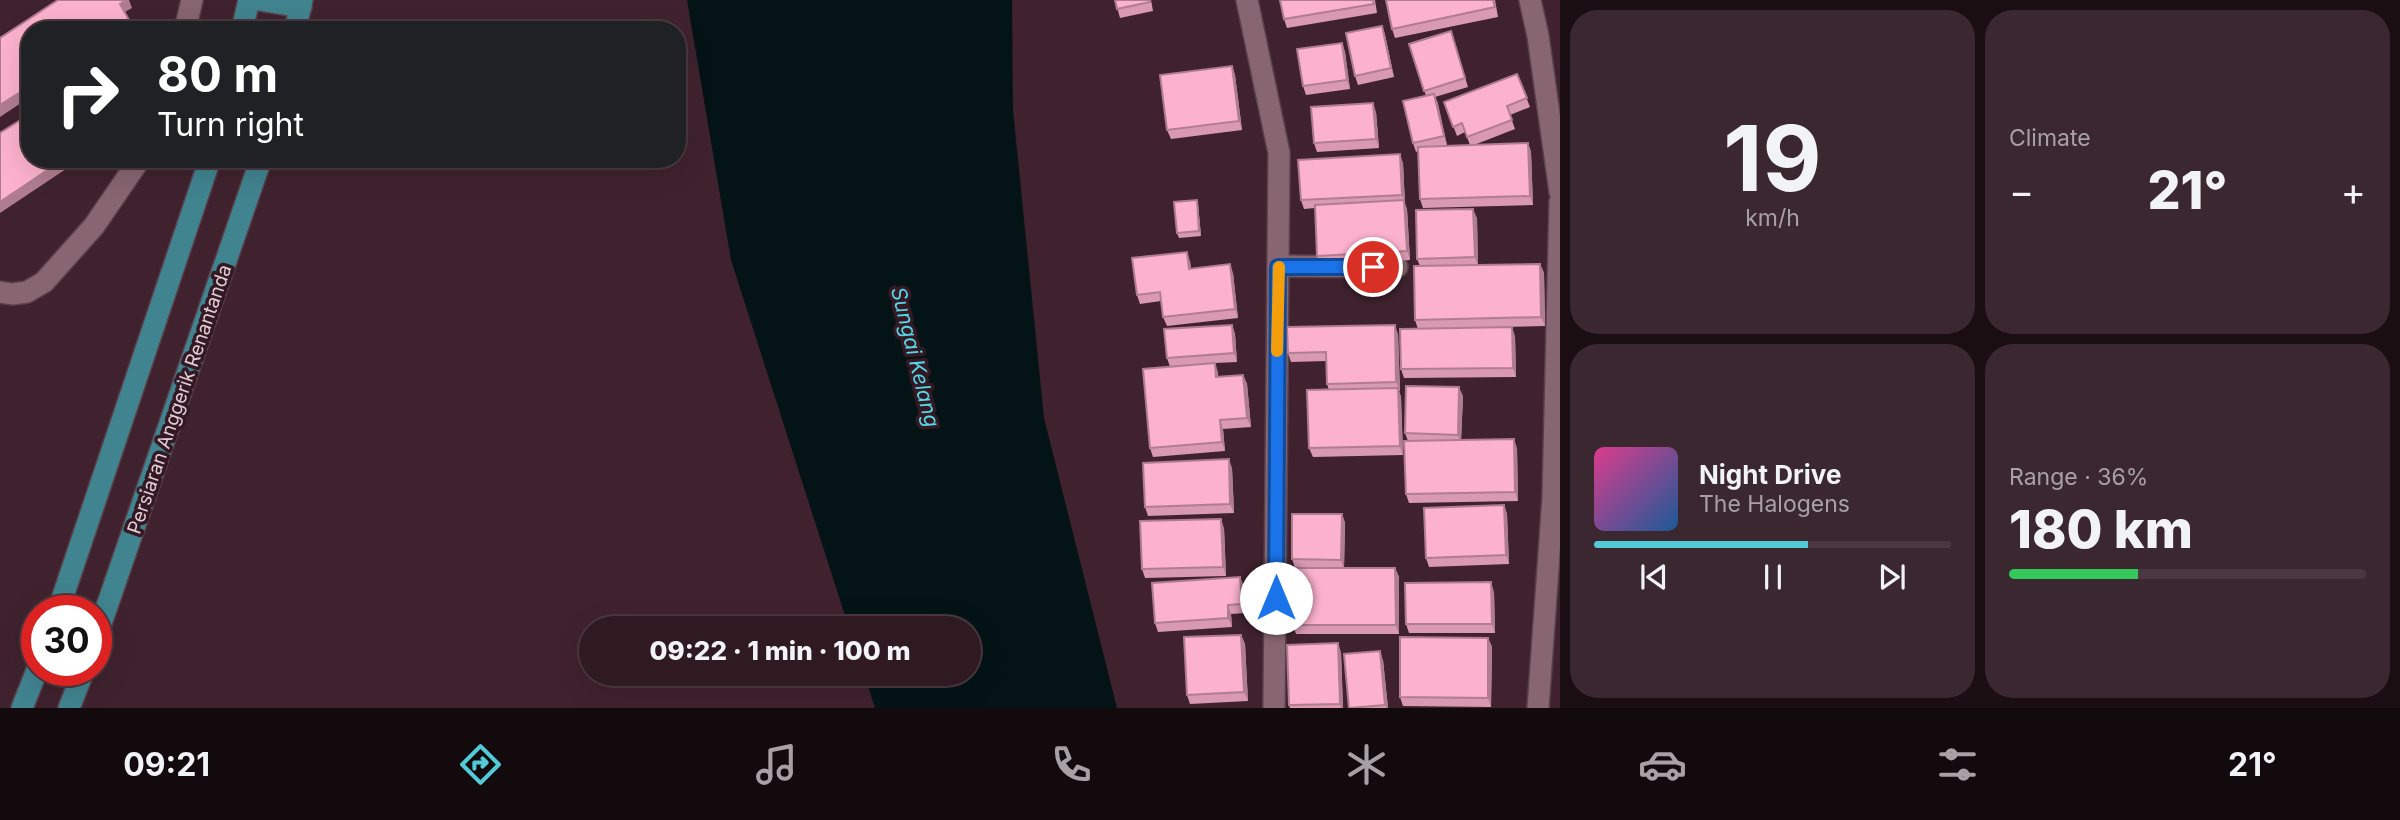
<!DOCTYPE html>
<meta charset="utf-8">
<style>
:root{--surface:#2f1a22;--page:#3b272f;--text:#f1f3f6;--muted:#a7a1a5;--line:#4a3840;--accent:#52cbd8}
body{margin:0;font-family:Inter,sans-serif;background:var(--page);color:var(--text);height:100vh;display:flex;flex-direction:column;font-size:26px;white-space:nowrap}
*{box-sizing:border-box;margin:0}
p{font-size:23px;color:var(--muted)}
.icon{flex:none;width:38px;height:38px;fill:none;stroke:currentColor;stroke-width:2;stroke-linecap:round;stroke-linejoin:round}
.map{position:relative;flex:1;overflow:hidden}
.details{display:flex;flex-direction:column;gap:10px;padding:10px;background:#1a0e13;width:840px}
.details>*{flex:none}
.banner{position:absolute;left:21px;top:21px;width:665px;height:147px;border-radius:28px;box-shadow:0 7px 28px #0002,0 0 0 2px var(--line);background:#202124;color:#fff;overflow:hidden}
.speed{position:absolute;left:21px;top:595px;display:flex;gap:14px;font-size:35px;font-weight:700;text-align:center}
.speed>*{display:grid;place-content:center;width:91px;height:91px;border-radius:50%;background:var(--surface);box-shadow:0 7px 28px #0002,0 0 0 2px var(--line);line-height:1}
.speed .limit{border:10px solid #d22;background:#fff;color:#111}
.pin{position:absolute;display:grid;place-items:center;width:60px;height:60px;color:#fff;margin:-30px;border:4px solid #fff;border-radius:50%;box-shadow:0 2px 7px #0007}
.me{position:absolute;width:77px;margin:-38px;rotate:0deg;stroke-linejoin:round;filter:drop-shadow(0 0 5px #0008)}
.turn{display:flex;align-items:center;gap:24px;height:147px;padding:0 21px;font-size:32px}
.turn .icon{width:91px;height:91px;stroke-width:2.5}
.turn b{display:block;font-size:49px;line-height:60px}
.big{font-size:52px;font-weight:800;line-height:1.1}
.details .tile{flex:1;display:flex;flex-direction:column;justify-content:center;gap:10px;min-width:0;padding:0 24px;border-radius:28px;background:var(--page)}
.details .dial{align-items:center;gap:0}
.dial b{font-size:91px;line-height:1}
.song{display:flex;align-items:center;gap:21px}
.cover{width:84px;height:84px;border-radius:10px;background:linear-gradient(135deg,hsl(330 70% 55%),hsl(210 70% 35%))}
.played{height:7px;border-radius:4px;background:linear-gradient(90deg,var(--accent) 60%,var(--line) 60%)}
.keys{display:flex;justify-content:space-around;direction:ltr}
.heat{display:flex;justify-content:space-between;align-items:center;font-size:38px;direction:ltr}
.charge{height:10px;border-radius:5px;background:linear-gradient(90deg,#34c759 36%,var(--line) 0)}
.details .tiles{flex:1;display:grid;gap:10px;grid-template-columns:repeat(2,1fr)}
.trip{position:absolute;left:579px;top:616px;width:402px;height:70px;border-radius:35px;background:var(--surface);box-shadow:0 7px 28px #0002,0 0 0 2px var(--line);font-weight:800;line-height:70px;text-align:center}
.tabs{display:flex;height:112px;justify-content:space-around;align-items:center;background:#130a0e;color:var(--muted)}
.tabs .icon{width:49px;height:49px}
.tabs .current{color:var(--accent)}
.tabs b{font-size:32px;color:var(--text)}
main{display:flex;flex:1;min-height:0}
.map>svg:first-child{display:block}
</style>
<main>
<div class="map">
<svg width="1560" height="708" viewBox="0 0 1560 708">
<rect width="100%" height="100%" fill="#3f222d"/>
<path fill="#041416" d="M687 0H1012L1013 110 1044 418 1117 708H875L864 674H970V628H849L731 260Z"/>
<g fill="none" stroke-linecap="round" stroke-linejoin="round">
<defs>
<g id="minor">
<path d="M1247 0 1279 153 1274 708"/>
<path d="M1530 0 1538 36 1560 192"/>
<path d="M185 30 192 0"/>
<path d="M1278 266 1397 267"/>
<path d="M0 292 12 294 27 292 44 282 94 226 140 159"/>
<path d="M1538 708 1553 498 1560 202"/>
</g>
<g id="major">
<path d="M259 0 301 7"/>
<path d="M242 30 249 0"/>
<path d="M295 30 302 0"/>
<path d="M58 611 210 159"/>
<path d="M96 638 261 159"/>
<path d="M22 708 37 670"/>
<path d="M69 708 84 670"/>
</g>
</defs>
<use href="#minor" stroke="#59404b" stroke-width="24"/>
<use href="#major" stroke="#59404b" stroke-width="24"/>
<use href="#minor" stroke="#876571" stroke-width="21"/>
<use href="#major" stroke="#408490" stroke-width="21"/>
</g>
<g fill="#d999b0">
<path d="M1115 0H1151L1153 11 1120 18Z"/>
<path d="M1280 0H1375L1377 13 1287 28 1284 19Z"/>
<path d="M1495 0 1498 17 1395 38 1392 29Z"/>
<path d="M1382 26 1385 35 1394 77 1358 85 1355 76Z"/>
<path d="M1451 31 1468 87 1435 97 1447 145 1442 146 1470 145 1465 132 1457 136 1444 102 1517 74 1530 107 1510 115 1515 129 1474 145 1528 143 1531 152 1533 205 1423 208 1420 199 1418 151 1416 152 1413 143 1426 96 1409 44Z"/>
<path d="M1342 43 1345 52 1350 89 1306 95 1303 86Z"/>
<path d="M1232 66 1235 75 1242 130 1171 139 1167 130Z"/>
<path d="M1376 112 1379 148 1317 152 1314 143Z"/>
<path d="M1403 163 1405 204 1407 209 1410 260 1321 265 1317 256 1315 208 1304 209 1301 200Z"/>
<path d="M1198 204 1201 236 1179 238 1177 233Z"/>
<path d="M1477 218 1478 265 1540 264 1544 273 1545 326 1418 329 1415 320 1420 266 1417 259Z"/>
<path d="M1190 261 1191 269 1233 273 1238 318 1167 326 1163 317 1161 301 1140 304 1137 295Z"/>
<path d="M1232 325 1235 334 1237 362 1215 363 1218 377 1243 375 1247 384 1251 427 1223 429 1225 451 1153 457 1150 448 1170 367 1167 358Z"/>
<path d="M1398 334 1400 391H1399L1401 397 1403 455 1313 457 1309 448 1329 390 1327 384 1326 361 1291 362 1288 353Z"/>
<path d="M1515 336 1516 377 1404 378 1401 369Z"/>
<path d="M1463 396 1461 440 1517 448 1518 501 1409 503 1406 494 1408 441 1405 433Z"/>
<path d="M1232 468 1234 513 1148 516 1145 507Z"/>
<path d="M1504 505 1507 514 1509 564 1429 567 1426 558Z"/>
<path d="M1342 514 1345 523 1344 568H1395L1399 577V634H1296L1293 625 1295 568 1292 559Z"/>
<path d="M1224 528 1226 576 1145 578 1142 569Z"/>
<path d="M1244 586 1245 613 1231 614 1232 627 1158 632 1155 623Z"/>
<path d="M1494 592 1495 633H1409L1406 624Z"/>
<path d="M1241 635 1245 644 1248 701 1190 704 1187 695Z"/>
<path d="M1488 638 1492 647 1491 707 1403 706 1400 697Z"/>
<path d="M1341 652 1343 708H1290L1289 705Z"/>
<path d="M1383 660 1388 708H1349Z"/>
</g>
<g fill="#b07d90">
<path d="M126 0H129L132 8 123 13 120 4Z"/>
<path d="M129 20 133 29 131 30H114Z"/>
<path d="M1382 26 1385 35 1394 77 1391 68Z"/>
<path d="M1342 43 1345 52 1350 89 1347 80Z"/>
<path d="M1232 66 1235 75 1242 130 1239 121Z"/>
<path d="M30 86V97L0 117V105Z"/>
<path d="M1434 94 1438 103 1447 145 1444 136Z"/>
<path d="M1373 103 1376 112 1379 148 1376 139Z"/>
<path d="M1528 143 1531 152 1533 205 1530 196Z"/>
<path d="M1400 154 1403 163 1405 204 1407 209 1410 260 1407 251 1404 200 1402 195Z"/>
<path d="M64 159H81L0 213V202Z"/>
<path d="M1197 200 1198 204 1201 236 1199 231Z"/>
<path d="M1473 209 1477 218 1478 266 1475 257Z"/>
<path d="M1187 252 1190 261 1192 278 1189 269Z"/>
<path d="M1230 264 1233 273 1238 318 1235 309Z"/>
<path d="M1540 264 1544 273 1545 326 1541 317Z"/>
<path d="M1232 325 1235 334 1237 362 1234 353Z"/>
<path d="M1395 325 1398 334 1400 391 1396 382Z"/>
<path d="M1512 327 1515 336 1516 377 1513 368Z"/>
<path d="M1215 363 1218 372 1219 386 1216 377Z"/>
<path d="M1243 375 1247 384 1251 427 1247 418Z"/>
<path d="M1459 387 1463 396 1461 444 1458 435Z"/>
<path d="M1398 388 1401 397 1403 455 1400 446Z"/>
<path d="M1220 420 1223 429 1225 451 1222 442Z"/>
<path d="M1514 439 1517 448 1518 501 1515 492Z"/>
<path d="M1229 459 1232 468 1234 513 1230 504Z"/>
<path d="M1504 505 1507 514 1509 564 1506 555Z"/>
<path d="M1342 514 1345 523 1344 569 1341 560Z"/>
<path d="M1221 519 1224 528 1226 576 1223 567Z"/>
<path d="M1395 568 1399 577V634L1396 625Z"/>
<path d="M1240 577 1244 586 1245 613 1242 604Z"/>
<path d="M1491 582 1494 592 1495 633 1492 624Z"/>
<path d="M1228 605 1231 614 1232 627 1228 618Z"/>
<path d="M1241 635 1245 644 1248 701 1244 692Z"/>
<path d="M1488 638 1492 647 1491 707 1488 698Z"/>
<path d="M1338 643 1341 652 1343 708H1341L1340 704Z"/>
<path d="M1380 651 1383 660 1388 708H1386L1385 705Z"/>
</g>
<g fill="#fcb2cd" stroke="#b07d90" stroke-width="2">
<path d="M58 0H126L120 4 129 20 114 30H30V86L0 105V38Z"/>
<path d="M1115 0H1150V2L1117 9Z"/>
<path d="M1280 0H1373L1374 4 1284 19Z"/>
<path d="M1386 0H1493L1495 7 1392 29Z"/>
<path d="M1382 26 1391 68 1355 76 1346 33Z"/>
<path d="M1451 31 1465 78 1424 91 1409 44Z"/>
<path d="M1342 43 1347 80 1303 86 1297 49Z"/>
<path d="M1232 66 1239 121 1167 130 1160 75Z"/>
<path d="M1517 74 1527 98 1507 106 1512 120 1467 137 1462 123 1453 127 1444 102Z"/>
<path d="M1434 94 1444 136 1413 143 1403 101Z"/>
<path d="M1373 103 1376 139 1314 143 1311 107Z"/>
<path d="M30 114V159H64L0 202V133Z"/>
<path d="M1528 143 1530 196 1420 199 1418 147Z"/>
<path d="M1400 154 1402 195 1301 200 1298 160Z"/>
<path d="M1197 200 1199 231 1177 233 1174 202Z"/>
<path d="M1404 200 1407 251 1317 256 1315 205Z"/>
<path d="M1473 209 1475 257 1417 259 1416 210Z"/>
<path d="M1187 252 1189 269 1230 264 1235 309 1163 317 1160 292 1137 295 1132 258Z"/>
<path d="M1540 264 1541 317 1415 320 1414 266Z"/>
<path d="M1232 325 1234 353 1167 358 1164 329Z"/>
<path d="M1395 325 1396 382 1327 384 1326 352 1288 353 1287 327Z"/>
<path d="M1512 327 1513 368 1401 369 1400 329Z"/>
<path d="M1215 363 1216 377 1243 375 1247 418 1220 420 1222 442 1150 448 1143 369Z"/>
<path d="M1406 386 1459 387 1458 435 1405 433Z"/>
<path d="M1398 388 1400 446 1309 448 1307 390Z"/>
<path d="M1514 439 1515 492 1406 494 1404 441Z"/>
<path d="M1229 459 1230 504 1145 507 1143 463Z"/>
<path d="M1504 505 1506 555 1426 558 1424 508Z"/>
<path d="M1292 514H1342L1341 560 1292 559Z"/>
<path d="M1221 519 1223 567 1142 569 1140 521Z"/>
<path d="M1292 568H1395L1396 625H1293Z"/>
<path d="M1240 577 1242 604 1228 605V618L1155 623 1152 583Z"/>
<path d="M1491 582 1492 624H1406L1405 583Z"/>
<path d="M1241 635 1244 692 1187 695 1184 637Z"/>
<path d="M1400 637 1488 638V698L1400 697Z"/>
<path d="M1338 643 1340 704 1289 705 1287 645Z"/>
<path d="M1380 651 1385 705 1349 708 1344 654Z"/>
</g>
<g fill="none" stroke-linecap="round" stroke-linejoin="round">
<defs>
<path id="route" d="M1276 598 1278 267H1373"/>
</defs>
<use href="#route" stroke="#114b97" stroke-width="18"/>
<use href="#route" stroke="#1a73e8" stroke-width="12"/>
<path stroke="#f59e0b" stroke-width="12" d="M1277 351 1279 267"/>
</g>
<g text-anchor="middle" stroke-width="7" stroke-linejoin="round" paint-order="stroke">
<g font-size="19" fill="#e0ccd3" stroke="#341823">
<text transform="translate(179 399) rotate(-71)" y="7">Persiaran Anggerik Renantanda</text>
</g>
<g font-size="21" font-style="italic" fill="#53d8e7" stroke="#341823">
<text transform="translate(915 357) rotate(76)" y="7">Sungai Kelang</text>
</g>
</g>
</svg>
<div class="speed"><div class="limit">30</div></div>
<div class="pin" style="left:1373px;top:267px;background:#d93025"><svg class="icon" aria-label="arrive" viewBox="0 0 24 24"><path d="M6 21V4h12l-3 4 3 4H6"/></svg></div>
<svg class="me" style="left:1276px;top:598px" viewBox="-20 -20 40 40"><circle r="19" fill="#fff"/><path d="M0-13L10 11 0 6-10 11z" fill="#1a73e8"/></svg>
<div class="trip">09:22 · 1 min · 100 m</div>
<div class="banner">
<div class="turn"><svg class="icon" aria-label="right" viewBox="0 0 24 24"><path d="M7 20v-9h11M14 6l5 5-5 5"/></svg><div><b>80 m</b>Turn right</div></div>
</div>
</div>
<section class="details">
<div class="tiles">
<div class="tile dial"><b>19</b><p>km/h</p></div>
<div class="tile"><p>Climate</p>
<div class="heat"><a>−</a><b class="big">21°</b><a>+</a></div>
</div>
<div class="tile">
<div class="song"><i class="cover"></i><div><b>Night Drive</b><p>The Halogens</p></div></div>
<div class="played"></div>
<div class="keys"><svg class="icon" aria-label="previous" viewBox="0 0 24 24"><path d="M18 5L8 12l10 7zM5 5v14"/></svg><svg class="icon" aria-label="pause" viewBox="0 0 24 24"><path d="M8 5v14M16 5v14"/></svg><svg class="icon" aria-label="next" viewBox="0 0 24 24"><path d="M6 5l10 7-10 7zM19 5v14"/></svg></div>
</div>
<div class="tile"><p>Range · 36%</p><b class="big">180 km</b><div class="charge"></div></div>
</div>
</section>
</main>
<nav class="tabs">
<b>09:21</b>
<svg class="icon current" aria-label="directions" viewBox="0 0 24 24"><path d="M12 3l9 9-9 9-9-9zM9 14v-3h6M13 9l2 2-2 2"/></svg>
<svg class="icon" aria-label="music" viewBox="0 0 24 24"><path d="M9 18V5l10-2v13"/><circle cx="6" cy="18" r="3"/><circle cx="16" cy="16" r="3"/></svg>
<svg class="icon" aria-label="phone" viewBox="0 0 24 24"><path d="M5 4h4l2 5-3 2q2 4 5 5l2-3 5 2v4C11 20 4 13 5 4z"/></svg>
<svg class="icon" aria-label="climate" viewBox="0 0 24 24"><path d="M12 3v18M4 7l16 10M4 17L20 7"/></svg>
<svg class="icon" aria-label="car" viewBox="0 0 24 24"><path d="M5 17H2v-5l4-1 3-4h7l3 4 3 1v5h-3M9 17h6M6 11h13"/><circle cx="7" cy="17" r="2"/><circle cx="17" cy="17" r="2"/></svg>
<svg class="icon" aria-label="filters" viewBox="0 0 24 24"><path d="M4 7h16M4 17h16"/><circle cx="9" cy="7" r="2"/><circle cx="15" cy="17" r="2"/></svg>
<b>21°</b>
</nav>
